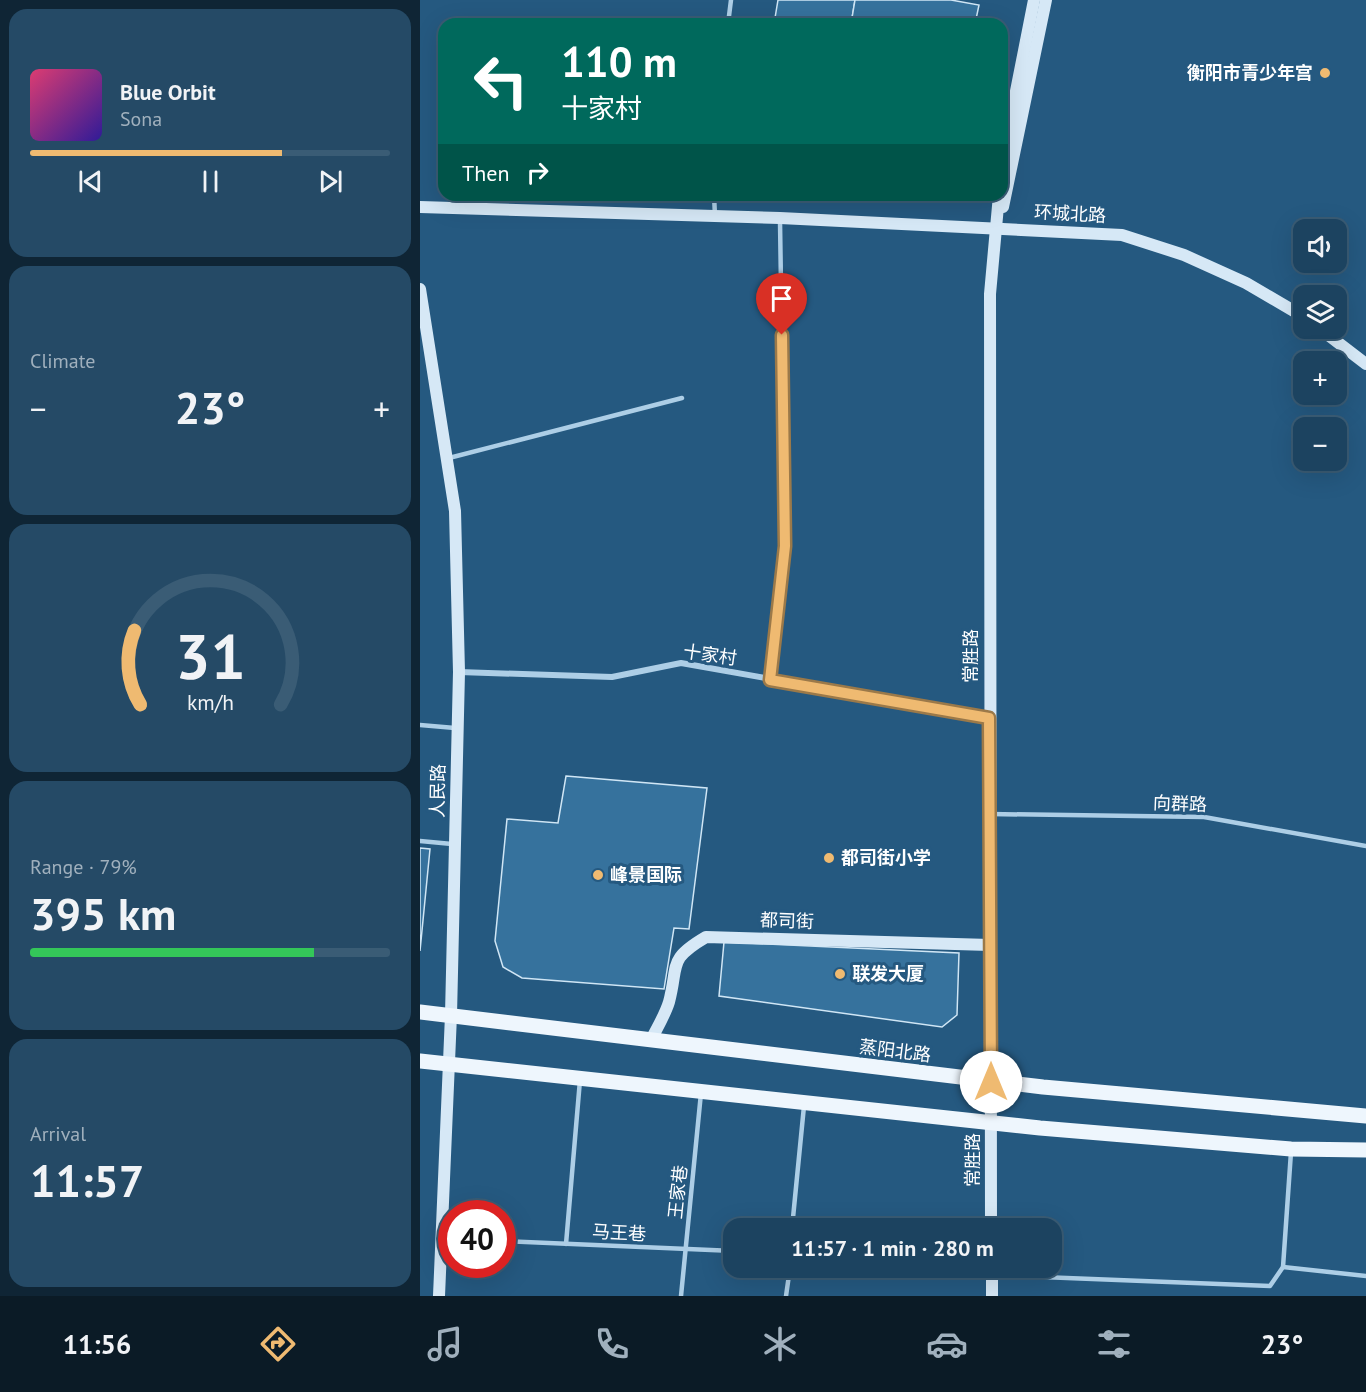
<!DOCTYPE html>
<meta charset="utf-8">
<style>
:root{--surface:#1c4360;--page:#254a66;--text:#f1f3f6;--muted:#a0b0bd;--line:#3a5c75;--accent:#efba71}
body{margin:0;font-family:"PT Sans","Noto Sans SC",sans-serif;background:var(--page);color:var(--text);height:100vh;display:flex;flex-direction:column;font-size:22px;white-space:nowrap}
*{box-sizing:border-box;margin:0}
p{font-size:20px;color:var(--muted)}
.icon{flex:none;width:33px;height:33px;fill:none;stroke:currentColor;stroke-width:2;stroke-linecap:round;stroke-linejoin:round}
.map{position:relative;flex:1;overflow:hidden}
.drawer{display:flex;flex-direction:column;gap:9px;padding:9px;background:#0f2535;width:420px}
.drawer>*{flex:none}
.top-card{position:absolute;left:18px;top:18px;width:570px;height:183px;border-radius:18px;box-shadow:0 6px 24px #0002,0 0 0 2px var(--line);background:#00695c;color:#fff;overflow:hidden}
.buttons{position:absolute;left:873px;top:219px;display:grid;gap:12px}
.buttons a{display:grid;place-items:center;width:54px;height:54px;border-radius:12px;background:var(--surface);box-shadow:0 6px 24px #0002,0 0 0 2px var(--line);font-size:30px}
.speed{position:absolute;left:18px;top:1200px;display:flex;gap:12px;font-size:30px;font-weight:700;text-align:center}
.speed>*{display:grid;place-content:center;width:78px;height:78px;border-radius:50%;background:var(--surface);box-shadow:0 6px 24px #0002,0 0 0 2px var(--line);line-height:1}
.speed .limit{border:9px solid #d22;background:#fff;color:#111}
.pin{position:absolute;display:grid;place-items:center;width:51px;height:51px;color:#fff;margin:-62px -26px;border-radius:50% 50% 50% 0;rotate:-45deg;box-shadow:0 0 6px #0007}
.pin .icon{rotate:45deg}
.me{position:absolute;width:66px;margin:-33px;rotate:0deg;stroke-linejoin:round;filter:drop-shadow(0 0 4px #0008)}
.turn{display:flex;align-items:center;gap:21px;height:126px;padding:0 24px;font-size:27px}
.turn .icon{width:78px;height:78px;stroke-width:2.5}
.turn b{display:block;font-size:42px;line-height:51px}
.then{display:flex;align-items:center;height:57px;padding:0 24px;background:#0003;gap:12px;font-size:22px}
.big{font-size:45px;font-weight:600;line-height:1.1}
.drawer .tile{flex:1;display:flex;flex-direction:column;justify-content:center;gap:9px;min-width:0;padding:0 21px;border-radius:18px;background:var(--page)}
.drawer .dial{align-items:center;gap:0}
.dial svg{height:156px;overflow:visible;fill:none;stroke:var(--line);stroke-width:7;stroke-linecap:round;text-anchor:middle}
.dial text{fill:var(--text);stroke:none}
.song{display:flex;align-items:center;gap:18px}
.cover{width:72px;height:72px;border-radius:9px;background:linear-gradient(135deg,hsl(340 70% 55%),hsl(250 70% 35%))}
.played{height:6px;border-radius:3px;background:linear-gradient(90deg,var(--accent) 70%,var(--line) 70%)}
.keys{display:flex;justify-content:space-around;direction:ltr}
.heat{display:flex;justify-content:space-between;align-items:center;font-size:33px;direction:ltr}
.charge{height:9px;border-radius:4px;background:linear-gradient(90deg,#34c759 79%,var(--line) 0)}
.trip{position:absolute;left:303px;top:1218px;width:339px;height:60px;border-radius:18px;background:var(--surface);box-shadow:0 6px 24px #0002,0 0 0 2px var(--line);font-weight:600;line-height:60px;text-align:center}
.dock{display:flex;height:96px;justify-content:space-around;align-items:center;background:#0b1b26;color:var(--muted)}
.dock .icon{width:42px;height:42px}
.dock .active{color:var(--accent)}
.dock b{font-size:27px;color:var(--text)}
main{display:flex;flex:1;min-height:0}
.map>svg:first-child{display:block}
</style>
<main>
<section class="drawer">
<div class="tile">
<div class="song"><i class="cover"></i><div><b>Blue Orbit</b><p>Sona</p></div></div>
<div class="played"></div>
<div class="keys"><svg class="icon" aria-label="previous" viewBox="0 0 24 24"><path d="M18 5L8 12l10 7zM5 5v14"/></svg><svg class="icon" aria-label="pause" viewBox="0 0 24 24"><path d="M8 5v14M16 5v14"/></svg><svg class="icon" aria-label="next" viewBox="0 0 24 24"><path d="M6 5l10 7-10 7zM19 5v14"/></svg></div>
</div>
<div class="tile"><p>Climate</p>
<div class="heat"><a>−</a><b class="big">23°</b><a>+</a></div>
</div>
<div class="tile dial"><svg viewBox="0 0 100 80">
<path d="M14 69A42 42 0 1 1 86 69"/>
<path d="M14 69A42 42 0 0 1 11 31" stroke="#efba71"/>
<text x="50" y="56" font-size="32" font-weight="700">31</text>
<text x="50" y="72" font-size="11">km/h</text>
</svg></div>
<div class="tile"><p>Range · 79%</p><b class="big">395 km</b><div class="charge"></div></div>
<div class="tile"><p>Arrival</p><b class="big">11:57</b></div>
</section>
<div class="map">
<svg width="946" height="1296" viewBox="0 0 946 1296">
<rect width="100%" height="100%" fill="#255980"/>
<g fill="#36729d" stroke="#d0e6f5" stroke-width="1.5">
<path d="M358 0H435L431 24H354Z"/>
<path d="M435 0H531L559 5 555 24H431Z"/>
<path d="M146 776 287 788 269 929 254 928 244 989 102 978 83 967 75 941 87 819 138 823Z"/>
<path d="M0 848 10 849 0 951Z"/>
<path d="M304 942 539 953 537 1015 522 1027 299 996Z"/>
</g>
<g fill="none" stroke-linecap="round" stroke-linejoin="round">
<g stroke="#adcee6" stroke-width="4.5">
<path d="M308 24 311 0"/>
<path d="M294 195 295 216"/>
<path d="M29 458 262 398"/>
<path d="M350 679 365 545 360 221"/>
<path d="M0 725 35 728"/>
<path d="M570 814 784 817 946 846"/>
<path d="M0 841 32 844"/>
<path d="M372 1228 384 1106"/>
<path d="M82 1241 314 1251"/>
<path d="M146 1244 160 1080"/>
<path d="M863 1267 946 1276"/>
<path d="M574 1275 850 1286 863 1267 871 1152"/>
<path d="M261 1296 281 1093"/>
<path d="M366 1296 370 1268"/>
</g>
<path stroke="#adcee6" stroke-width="6" d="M39 672 192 677 261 663 569 718"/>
<g stroke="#d6e8f6" stroke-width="12">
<path d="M582 162 614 0"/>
<path d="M0 207 360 218 702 235 764 255 826 283 884 317"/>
<path d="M583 207 626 0"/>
<path d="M0 289 35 511 39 672 31 1015 19 1296"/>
<path d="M899 328 946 364"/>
<path d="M231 1040C237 1028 245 1015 249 1002 259 964 247 960 286 937L570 945"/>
<path d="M571 1228 570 294 579 195"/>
<path d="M572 1268V1296"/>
</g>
<g stroke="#eef6fd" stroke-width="15">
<path d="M0 1012 623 1087 946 1116"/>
<path d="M0 1061 620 1128 871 1149 946 1150"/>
</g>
</g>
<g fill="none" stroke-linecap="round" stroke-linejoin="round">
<defs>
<path id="route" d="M362 335 365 546 350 680 569 718 571 1082"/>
</defs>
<use href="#route" stroke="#9b7949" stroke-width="15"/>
<use href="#route" stroke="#efba71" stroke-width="10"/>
</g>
<g fill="#efba71" stroke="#255980" stroke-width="2">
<circle cx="905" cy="73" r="6"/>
<circle cx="409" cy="858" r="6"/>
<circle cx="178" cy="875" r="6"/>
<circle cx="420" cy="974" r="6"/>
</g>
<g text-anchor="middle" stroke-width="6" stroke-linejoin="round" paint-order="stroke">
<g font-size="18" font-weight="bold" fill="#fff" stroke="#255980" text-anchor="start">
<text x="893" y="79" text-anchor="end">衡阳市青少年宫</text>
<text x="421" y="864">都司街小学</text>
<text x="190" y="881">峰景国际</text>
<text x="432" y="980">联发大厦</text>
</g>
<g font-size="18" fill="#fff" stroke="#255980">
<text transform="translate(650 214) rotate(3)" y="6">环城北路</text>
<text transform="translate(290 655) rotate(8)" y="6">十家村</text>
<text transform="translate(551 656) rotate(-90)" y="6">常胜路</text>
<text transform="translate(18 791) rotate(-89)" y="6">人民路</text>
<text transform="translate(760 804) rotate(2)" y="6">向群路</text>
<text transform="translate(367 921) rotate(2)" y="6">都司街</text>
<text transform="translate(475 1051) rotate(7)" y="6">蒸阳北路</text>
<text transform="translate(553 1160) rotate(-90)" y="6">常胜路</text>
<text transform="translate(258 1192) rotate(-84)" y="6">王家巷</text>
<text transform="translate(199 1233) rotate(3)" y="6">马王巷</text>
</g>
</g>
</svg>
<div class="buttons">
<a><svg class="icon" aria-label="sound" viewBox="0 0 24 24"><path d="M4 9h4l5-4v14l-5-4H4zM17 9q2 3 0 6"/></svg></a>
<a><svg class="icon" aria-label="layers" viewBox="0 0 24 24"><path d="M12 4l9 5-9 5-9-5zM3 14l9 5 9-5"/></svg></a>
<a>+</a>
<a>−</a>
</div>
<div class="speed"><div class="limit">40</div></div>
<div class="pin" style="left:362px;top:335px;background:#d93025"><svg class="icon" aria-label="arrive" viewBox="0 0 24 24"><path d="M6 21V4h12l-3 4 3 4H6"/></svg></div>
<svg class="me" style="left:571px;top:1082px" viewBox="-20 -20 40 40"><circle r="19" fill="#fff"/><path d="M0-13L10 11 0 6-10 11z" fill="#efba71"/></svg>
<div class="trip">11:57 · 1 min · 280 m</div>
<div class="top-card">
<div class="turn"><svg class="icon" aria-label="left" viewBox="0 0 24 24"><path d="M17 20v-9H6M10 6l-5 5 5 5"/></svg><div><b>110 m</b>十家村</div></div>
<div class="then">Then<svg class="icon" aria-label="right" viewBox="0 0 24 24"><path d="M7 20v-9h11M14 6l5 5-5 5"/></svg></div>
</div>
</div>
</main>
<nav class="dock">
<b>11:56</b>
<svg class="icon active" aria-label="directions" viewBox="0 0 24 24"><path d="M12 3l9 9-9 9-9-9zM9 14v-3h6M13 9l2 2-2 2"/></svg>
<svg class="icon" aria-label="music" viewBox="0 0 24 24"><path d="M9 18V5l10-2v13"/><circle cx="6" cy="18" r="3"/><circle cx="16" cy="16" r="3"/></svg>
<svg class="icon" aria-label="phone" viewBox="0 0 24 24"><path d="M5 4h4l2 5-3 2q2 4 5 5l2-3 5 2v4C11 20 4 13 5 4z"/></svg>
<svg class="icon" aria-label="climate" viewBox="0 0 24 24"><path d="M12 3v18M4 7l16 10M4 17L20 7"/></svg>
<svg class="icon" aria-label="car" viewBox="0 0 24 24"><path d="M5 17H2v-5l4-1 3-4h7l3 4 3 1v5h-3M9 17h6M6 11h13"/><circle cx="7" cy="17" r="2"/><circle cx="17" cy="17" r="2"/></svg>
<svg class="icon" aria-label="filters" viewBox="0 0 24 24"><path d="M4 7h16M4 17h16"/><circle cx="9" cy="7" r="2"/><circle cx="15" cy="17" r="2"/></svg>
<b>23°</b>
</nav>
